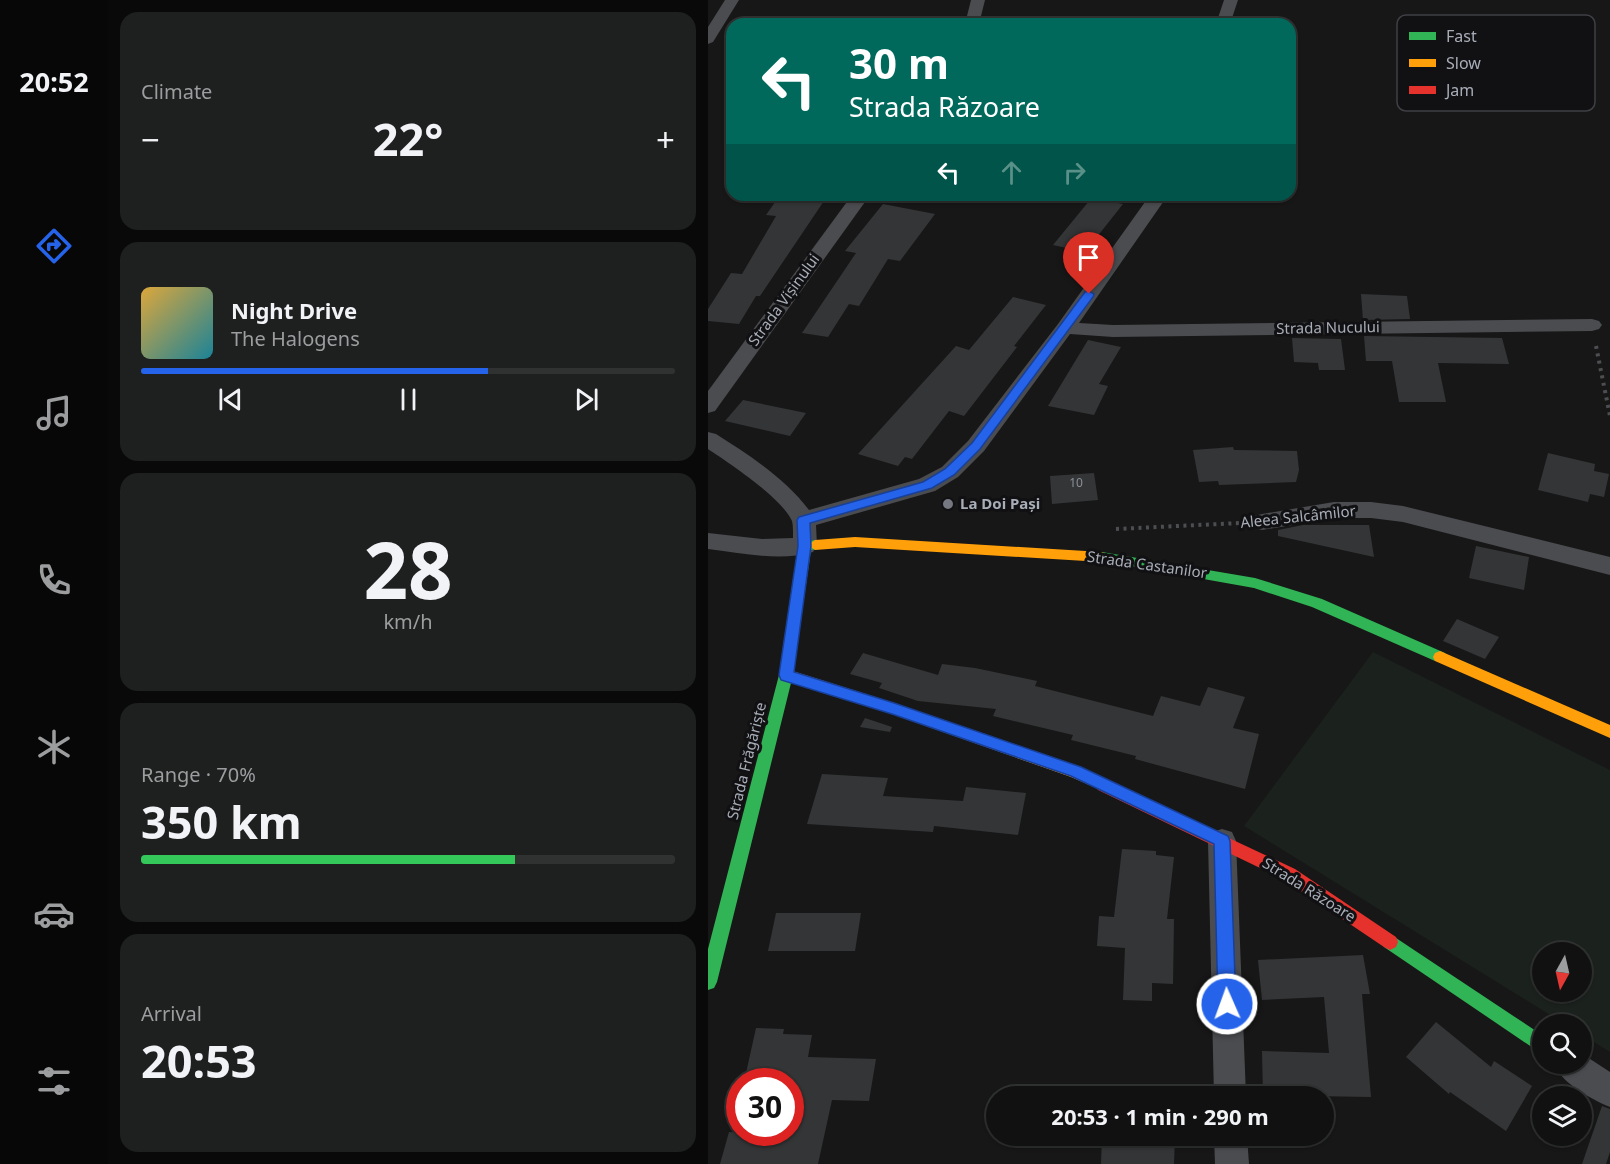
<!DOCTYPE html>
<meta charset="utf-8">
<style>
:root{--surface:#111;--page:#1e1f1f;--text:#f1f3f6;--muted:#9c9d9f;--line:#303131;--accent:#2563eb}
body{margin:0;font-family:"Noto Sans",sans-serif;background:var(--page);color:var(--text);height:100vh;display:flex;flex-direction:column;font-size:22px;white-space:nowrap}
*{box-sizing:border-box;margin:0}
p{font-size:20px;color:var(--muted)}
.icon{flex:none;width:33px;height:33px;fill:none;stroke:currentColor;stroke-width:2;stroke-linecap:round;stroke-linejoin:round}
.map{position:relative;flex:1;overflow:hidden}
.side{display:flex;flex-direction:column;gap:12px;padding:12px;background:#090909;width:600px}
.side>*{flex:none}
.guide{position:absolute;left:18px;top:18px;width:570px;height:183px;border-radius:18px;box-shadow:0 2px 4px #0004,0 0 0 2px var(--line);background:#00695c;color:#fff;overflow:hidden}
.needle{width:39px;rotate:188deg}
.controls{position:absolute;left:824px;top:942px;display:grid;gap:12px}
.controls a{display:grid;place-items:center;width:60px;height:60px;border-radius:50%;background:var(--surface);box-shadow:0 2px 4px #0004,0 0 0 2px var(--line);font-size:30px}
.speed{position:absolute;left:18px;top:1068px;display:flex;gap:12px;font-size:30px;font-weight:700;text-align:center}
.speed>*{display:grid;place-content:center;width:78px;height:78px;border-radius:50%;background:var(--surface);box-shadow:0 2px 4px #0004,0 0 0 2px var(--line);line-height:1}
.speed .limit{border:9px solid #d22;background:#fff;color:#111}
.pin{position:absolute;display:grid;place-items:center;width:51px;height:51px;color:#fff;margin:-62px -26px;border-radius:50% 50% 50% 0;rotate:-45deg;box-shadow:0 0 6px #0007}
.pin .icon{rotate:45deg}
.me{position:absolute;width:66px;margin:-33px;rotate:358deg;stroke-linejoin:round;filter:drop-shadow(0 0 4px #0008)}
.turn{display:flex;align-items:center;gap:21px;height:126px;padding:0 24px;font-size:27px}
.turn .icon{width:78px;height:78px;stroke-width:2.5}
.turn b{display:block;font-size:42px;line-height:51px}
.lanes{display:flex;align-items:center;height:57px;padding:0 24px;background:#0003;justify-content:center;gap:30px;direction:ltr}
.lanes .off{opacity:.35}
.big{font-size:45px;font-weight:700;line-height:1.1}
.side .card{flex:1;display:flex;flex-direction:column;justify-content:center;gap:9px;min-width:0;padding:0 21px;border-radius:18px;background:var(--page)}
.side .dial{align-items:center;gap:0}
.dial b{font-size:78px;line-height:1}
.song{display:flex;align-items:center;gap:18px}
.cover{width:72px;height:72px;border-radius:9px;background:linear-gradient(135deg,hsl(40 70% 55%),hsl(190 70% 35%))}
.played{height:6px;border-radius:3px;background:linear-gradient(90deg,var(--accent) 65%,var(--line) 65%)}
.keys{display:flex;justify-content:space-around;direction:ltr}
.heat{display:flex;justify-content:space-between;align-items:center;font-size:33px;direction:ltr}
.charge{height:9px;border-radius:4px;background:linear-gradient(90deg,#34c759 70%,var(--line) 0)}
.trip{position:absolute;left:278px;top:1086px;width:348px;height:60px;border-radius:30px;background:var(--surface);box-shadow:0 2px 4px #0004,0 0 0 2px var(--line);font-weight:700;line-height:60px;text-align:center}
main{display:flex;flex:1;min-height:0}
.tab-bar{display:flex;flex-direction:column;width:108px;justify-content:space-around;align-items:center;background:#070707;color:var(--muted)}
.tab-bar .icon{width:42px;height:42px}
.tab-bar .on{color:var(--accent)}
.tab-bar b{font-size:27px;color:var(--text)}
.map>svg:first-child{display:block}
</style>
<main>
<nav class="tab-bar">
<b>20:52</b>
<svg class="icon on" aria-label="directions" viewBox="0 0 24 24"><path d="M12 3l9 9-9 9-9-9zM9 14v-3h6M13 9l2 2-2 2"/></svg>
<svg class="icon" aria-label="music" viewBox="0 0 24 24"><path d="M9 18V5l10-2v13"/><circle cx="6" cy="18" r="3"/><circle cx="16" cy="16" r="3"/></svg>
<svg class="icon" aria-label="phone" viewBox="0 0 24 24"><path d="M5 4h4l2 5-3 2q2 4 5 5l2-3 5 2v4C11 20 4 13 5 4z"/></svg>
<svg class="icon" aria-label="climate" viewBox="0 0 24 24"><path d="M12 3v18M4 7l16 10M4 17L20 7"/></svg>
<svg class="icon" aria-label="car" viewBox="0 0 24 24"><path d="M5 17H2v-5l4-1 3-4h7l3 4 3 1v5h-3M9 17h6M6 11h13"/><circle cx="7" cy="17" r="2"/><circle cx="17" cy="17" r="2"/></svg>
<svg class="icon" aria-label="filters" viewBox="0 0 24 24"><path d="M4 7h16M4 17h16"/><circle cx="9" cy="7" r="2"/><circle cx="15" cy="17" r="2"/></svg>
</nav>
<section class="side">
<div class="card"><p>Climate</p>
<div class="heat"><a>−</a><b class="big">22°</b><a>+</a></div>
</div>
<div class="card">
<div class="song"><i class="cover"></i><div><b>Night Drive</b><p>The Halogens</p></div></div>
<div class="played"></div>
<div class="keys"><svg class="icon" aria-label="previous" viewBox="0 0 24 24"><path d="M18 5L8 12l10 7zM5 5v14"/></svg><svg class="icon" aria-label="pause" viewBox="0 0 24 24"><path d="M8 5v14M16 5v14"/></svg><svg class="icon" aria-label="next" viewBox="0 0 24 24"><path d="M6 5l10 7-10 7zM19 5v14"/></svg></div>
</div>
<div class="card dial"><b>28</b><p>km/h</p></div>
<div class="card"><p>Range · 70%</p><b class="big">350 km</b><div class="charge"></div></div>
<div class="card"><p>Arrival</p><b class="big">20:53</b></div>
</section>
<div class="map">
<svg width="902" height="1164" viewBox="0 0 902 1164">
<rect width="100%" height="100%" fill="#171717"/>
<path fill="#1b211c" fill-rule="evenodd" d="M665 652 902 770V1052L873 1034V1024H857L536 826ZM834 952H873V992H834Z"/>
<g fill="#343537">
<path d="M72 195H120L52 296H48L31 324 0 321V309L23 273 34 274 68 216 58 215Z"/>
<path d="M386 195H416L410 203 415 204 377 252 345 245Z"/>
<path d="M175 204 227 214 192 261 180 259 151 306 141 304 120 337 94 333 148 253 137 251Z"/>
<path d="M653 294 699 296 702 319 655 320Z"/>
<path d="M305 297 338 305 306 346 309 347 256 416 241 411 204 459 197 457 190 466 150 454 248 346 261 350Z"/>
<path d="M656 336 794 338 801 364 730 363 738 402H691L684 361H658Z"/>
<path d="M584 338 633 339 637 370H611L610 363 586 362Z"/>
<path d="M380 340 413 347 391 384 400 386 386 415 340 406Z"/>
<path d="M35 400 98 413 82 436 17 421Z"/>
<path d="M525 447 526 450 589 451 591 470 588 482 511 485 510 481 491 482 485 450Z"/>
<path d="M840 453 887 464 886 471 901 474 896 497 882 494 880 502 830 490Z"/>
<path d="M386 473 390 500 344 504 342 476Z"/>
<path d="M595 525H661L666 557 570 536V530Z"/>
<path d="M768 546 821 557 816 590 761 578Z"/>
<path d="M749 619 791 637 777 659 735 641Z"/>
<path d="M155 653 230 675 234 664 267 668 329 681 327 686 445 716 453 696 492 706 500 687 537 697 525 728 551 734 537 789 427 759 428 756 363 740 365 735 285 716 288 709 210 701 171 688 174 683 142 674Z"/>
<path d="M157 718 184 727 182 732 152 727Z"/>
<path d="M114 774 180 778 175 796 255 801 258 787 318 793 310 835 226 826 225 832 99 824Z"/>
<path d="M414 849 448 851V855L466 857 459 919H466L465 984 444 983V1001L415 1000 417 948 389 946 391 916 406 917Z"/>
<path d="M68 913H153L147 951H60Z"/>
<path d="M655 955 662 994H654L663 1097 555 1095 554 1051 621 1053 616 997 554 1000 550 960Z"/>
<path d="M728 1022 783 1067 786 1061 824 1086 798 1131 742 1092 741 1094 698 1057Z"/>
<path d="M48 1028 76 1029 75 1034 104 1035 100 1057 168 1059 161 1101 124 1100 110 1164H12L21 1132 82 1135V1082H36Z"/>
<path d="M894 1106 902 1109V1152L898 1164H874Z"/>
<path d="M394 1136H467L466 1164H393Z"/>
</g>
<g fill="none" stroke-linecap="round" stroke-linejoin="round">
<g stroke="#4d4e52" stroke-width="4" stroke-dasharray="3 4.5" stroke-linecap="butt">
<path d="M888 346 902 416"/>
<path d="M408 529 532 523"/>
</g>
<g fill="#4b4c50" fill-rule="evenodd">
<path d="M17 0H31L5 42 0 44V27Z"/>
<path d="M263 0H277L271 24H257Z"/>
<path d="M516 0H530L522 24H508Z"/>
<path d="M144 195H162L7 411 0 413V391Z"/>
<path d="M442 195H460L371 323 405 325 884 319 891 321 894 325 891 329 884 331 405 337 362 334 276 451 250 477 227 491 108 525 109 546 105 552C73 562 33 553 0 549V533L54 539 85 538V535C85 531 85 525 84 521 74 498 21 463 0 449V432L8 434C41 455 77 478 101 510L211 479 234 467 260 441 350 324Z"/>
<path d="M626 502H663L695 506 902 557V575L695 522 663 518H626L554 530 546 528 542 522 546 516 554 514Z"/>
<path d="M514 829 524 832 528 841 538 1096H506L500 841 504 832Z"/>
<path d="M873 1053 902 1072V1107C883 1099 853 1083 846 1064H873Z"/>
<path d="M506 1136H539L541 1164H507Z"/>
</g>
<g fill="#30b455" fill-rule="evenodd">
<path d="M107 540 114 545 112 548 103 550 85 675 9 982 6 988 0 990V949L71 675 90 546 92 543Z"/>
<path d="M394 552 547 578 614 599 737 653 739 657 737 661H727L604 607 546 588 389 560 387 557Z"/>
<path d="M682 934 834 1035V1054L676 947 674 942 676 937Z"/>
</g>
<g fill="#ff9f0a" fill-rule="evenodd">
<path d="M147 537 394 552 401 557 394 562 147 547 107 550 100 545 107 540Z"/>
<path d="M732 651 902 725V738L727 661 725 657 727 653Z"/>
<path d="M78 669 186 703 373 767 400 780 403 785 400 790 395 791 363 777 184 714 73 679 71 675 73 671Z"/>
</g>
<path fill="#e5322d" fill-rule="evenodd" d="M395 779 587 869 688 937 690 942 688 947 682 950 676 947 575 879 390 790 387 785 390 780Z"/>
</g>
<path fill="#2563eb" stroke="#184099" stroke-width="1.5" d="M381 291 386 294 385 297 272 449 246 475 224 488 102 523 103 546 86 672 186 703 373 767 520 836 522 841 528 1004 525 1009 519 1012 513 1009 510 1004 506 844 363 776 184 714 73 680 71 675 90 546 89 520 91 517 215 482 237 469 264 443 377 292Z"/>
<circle fill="#757880" stroke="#111113" stroke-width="2" cx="240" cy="504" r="6"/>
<g text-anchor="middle" stroke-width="6" stroke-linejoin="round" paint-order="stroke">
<g font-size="12" fill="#8b8f98">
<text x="368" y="487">10</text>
</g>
<g font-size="15" fill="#a8adb8" stroke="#111113">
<text transform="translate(76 300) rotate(-54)" y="5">Strada Vișinului</text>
<text transform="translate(620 328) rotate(-1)" y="5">Strada Nucului</text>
<text transform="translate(590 517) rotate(-6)" y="5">Aleea Salcâmilor</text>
<text transform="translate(439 565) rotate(8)" y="5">Strada Castanilor</text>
<text transform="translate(39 761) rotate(-76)" y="5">Strada Frăgăriște</text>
<text transform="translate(601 890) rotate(32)" y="5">Strada Răzoare</text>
</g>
<g font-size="15" font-weight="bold" fill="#a8adb8" stroke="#111113" text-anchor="start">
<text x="252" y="509">La Doi Pași</text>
</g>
</g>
<rect x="689" y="15" width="198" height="96" rx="9" fill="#111113" stroke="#3e4045" stroke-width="1.5"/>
<rect x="701" y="32" width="27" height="8" fill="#30b455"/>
<rect x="701" y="59" width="27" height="8" fill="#ff9f0a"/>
<rect x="701" y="86" width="27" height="8" fill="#e5322d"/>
<g font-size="16" fill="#a8adb8">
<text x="738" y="42">Fast</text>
<text x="738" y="69">Slow</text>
<text x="738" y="96">Jam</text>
</g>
</svg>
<div class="controls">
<a><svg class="needle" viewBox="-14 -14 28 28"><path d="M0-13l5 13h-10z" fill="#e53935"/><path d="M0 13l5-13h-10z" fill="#9c9d9f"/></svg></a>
<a><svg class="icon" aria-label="search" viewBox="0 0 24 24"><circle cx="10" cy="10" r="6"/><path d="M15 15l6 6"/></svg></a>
<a><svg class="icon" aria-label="layers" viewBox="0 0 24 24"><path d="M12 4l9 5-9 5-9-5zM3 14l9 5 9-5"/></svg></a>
</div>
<div class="speed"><div class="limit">30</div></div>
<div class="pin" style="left:381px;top:294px;background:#d93025"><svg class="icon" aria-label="arrive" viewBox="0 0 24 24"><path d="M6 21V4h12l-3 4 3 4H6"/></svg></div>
<svg class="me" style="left:519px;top:1004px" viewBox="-20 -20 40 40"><circle r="17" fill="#2563eb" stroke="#fff" stroke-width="3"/><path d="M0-11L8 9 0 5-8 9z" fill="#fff"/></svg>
<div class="trip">20:53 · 1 min · 290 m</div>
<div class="guide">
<div class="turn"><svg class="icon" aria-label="left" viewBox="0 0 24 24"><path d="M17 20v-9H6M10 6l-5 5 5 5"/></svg><div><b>30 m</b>Strada Răzoare</div></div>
<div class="lanes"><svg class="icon" aria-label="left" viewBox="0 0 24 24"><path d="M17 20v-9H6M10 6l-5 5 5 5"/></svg><svg class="icon off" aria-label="ahead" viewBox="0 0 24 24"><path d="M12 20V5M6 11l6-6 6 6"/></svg><svg class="icon off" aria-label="right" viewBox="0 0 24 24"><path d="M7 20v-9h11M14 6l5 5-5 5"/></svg></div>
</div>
</div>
</main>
